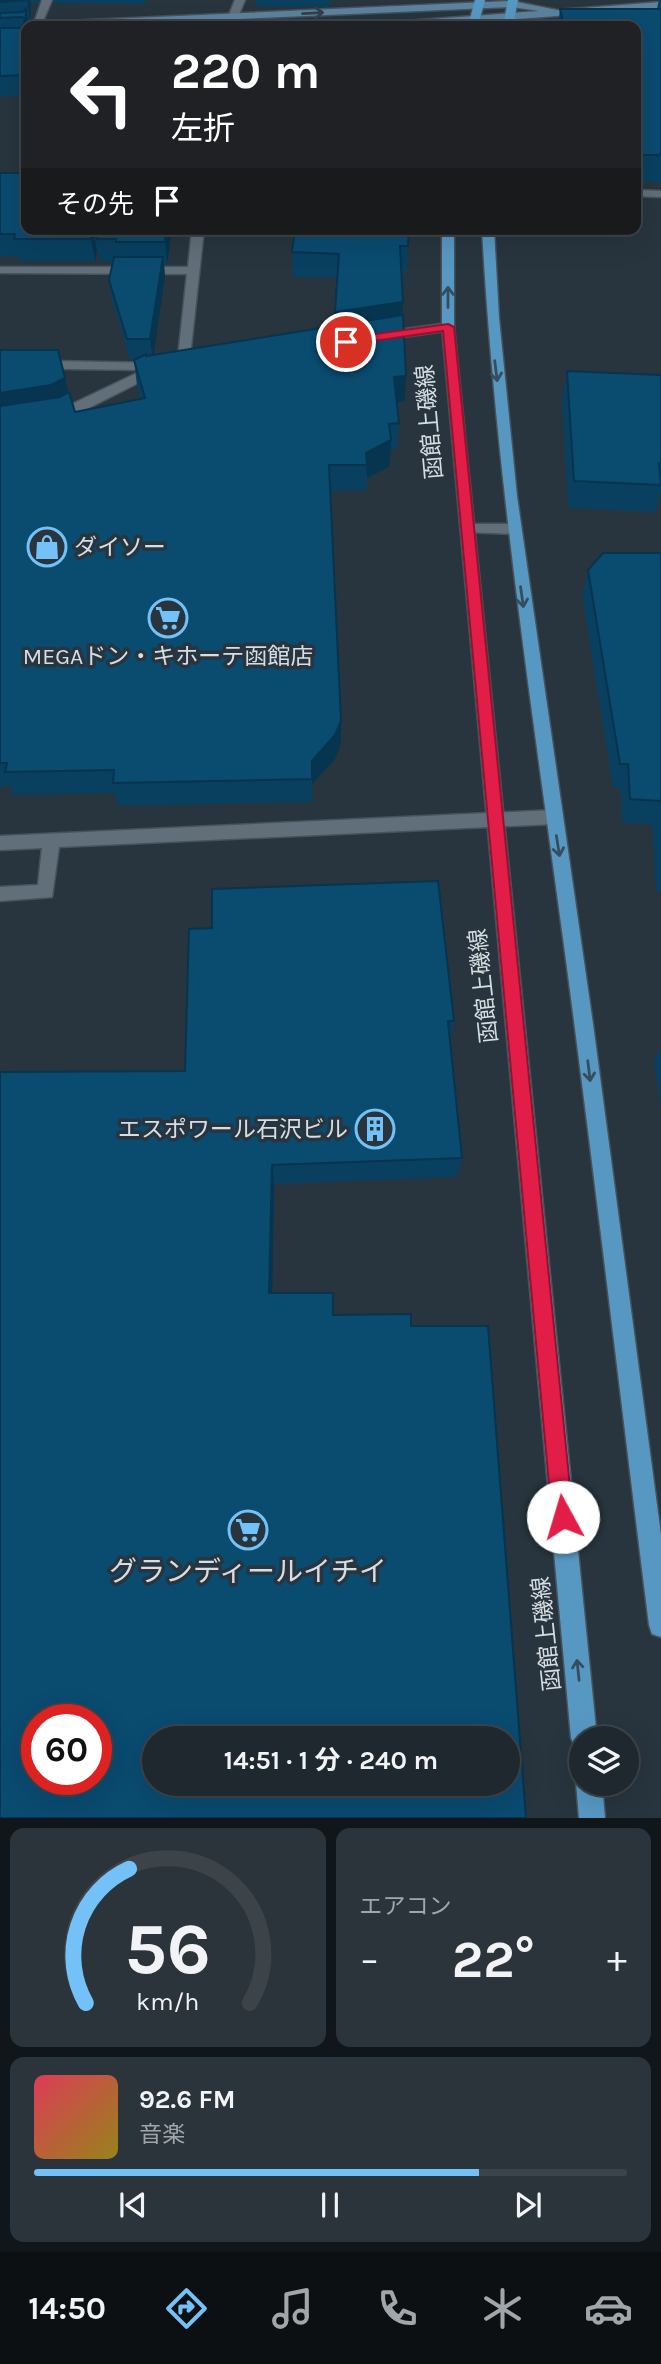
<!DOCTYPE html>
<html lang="ja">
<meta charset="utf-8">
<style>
:root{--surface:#1e282e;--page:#2b343a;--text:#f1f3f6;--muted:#a1a6aa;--line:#3c444a;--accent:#73c1f6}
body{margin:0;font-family:Karla,"Noto Sans JP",sans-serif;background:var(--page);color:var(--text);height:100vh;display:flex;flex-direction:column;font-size:26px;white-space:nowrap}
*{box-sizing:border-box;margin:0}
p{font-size:23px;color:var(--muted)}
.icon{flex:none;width:38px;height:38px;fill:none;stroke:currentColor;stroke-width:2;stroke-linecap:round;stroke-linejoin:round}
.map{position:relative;height:1818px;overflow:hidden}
.panel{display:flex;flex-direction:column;gap:10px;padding:10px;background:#101619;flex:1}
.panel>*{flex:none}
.guide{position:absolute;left:21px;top:21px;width:620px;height:214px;border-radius:14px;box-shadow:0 7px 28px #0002,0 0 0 2px var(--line);background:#202124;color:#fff;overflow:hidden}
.fabs{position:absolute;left:569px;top:1726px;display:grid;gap:14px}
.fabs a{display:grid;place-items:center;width:70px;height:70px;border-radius:50%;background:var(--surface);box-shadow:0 7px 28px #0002,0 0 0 2px var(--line);font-size:35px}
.speed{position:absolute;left:21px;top:1704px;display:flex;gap:14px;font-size:35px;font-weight:700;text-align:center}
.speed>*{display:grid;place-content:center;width:91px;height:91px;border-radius:50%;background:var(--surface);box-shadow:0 7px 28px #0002,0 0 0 2px var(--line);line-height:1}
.speed .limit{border:10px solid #d22;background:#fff;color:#111}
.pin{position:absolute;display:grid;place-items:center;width:60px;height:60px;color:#fff;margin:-30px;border:4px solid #fff;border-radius:50%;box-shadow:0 2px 7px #0007}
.me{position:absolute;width:77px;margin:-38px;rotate:354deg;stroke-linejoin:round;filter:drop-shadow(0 0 5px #0008)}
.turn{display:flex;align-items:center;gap:24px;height:147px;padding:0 35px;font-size:32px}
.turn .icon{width:91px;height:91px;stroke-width:2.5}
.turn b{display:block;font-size:49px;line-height:60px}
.then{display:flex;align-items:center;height:66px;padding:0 35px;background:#0003;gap:14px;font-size:26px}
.big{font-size:52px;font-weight:700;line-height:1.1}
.panel .tile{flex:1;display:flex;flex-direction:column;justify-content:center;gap:10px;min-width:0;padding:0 24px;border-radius:14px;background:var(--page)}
.panel .dial{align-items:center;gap:0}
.dial svg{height:182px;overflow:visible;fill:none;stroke:var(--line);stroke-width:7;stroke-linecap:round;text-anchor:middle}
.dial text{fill:var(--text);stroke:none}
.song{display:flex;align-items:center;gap:21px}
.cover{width:84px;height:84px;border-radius:10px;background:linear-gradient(135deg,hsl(350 70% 55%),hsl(50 70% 35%))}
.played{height:7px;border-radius:4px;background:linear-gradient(90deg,var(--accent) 75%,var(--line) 75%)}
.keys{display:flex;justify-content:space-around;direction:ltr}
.heat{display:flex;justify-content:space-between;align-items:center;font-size:38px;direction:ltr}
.panel .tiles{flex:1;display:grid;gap:10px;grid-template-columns:1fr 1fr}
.tile:last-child{grid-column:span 2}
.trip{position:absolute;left:142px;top:1726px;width:378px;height:70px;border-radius:35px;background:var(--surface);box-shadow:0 7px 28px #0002,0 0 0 2px var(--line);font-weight:700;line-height:70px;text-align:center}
.dock{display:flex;height:112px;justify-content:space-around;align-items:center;background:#0c1012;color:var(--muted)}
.dock .icon{width:49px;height:49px}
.dock .selected{color:var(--accent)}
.dock b{font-size:32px;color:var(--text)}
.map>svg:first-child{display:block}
</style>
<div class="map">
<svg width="661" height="1818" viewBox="0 0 661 1818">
<rect width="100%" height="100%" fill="#28353e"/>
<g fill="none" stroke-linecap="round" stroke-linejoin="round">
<defs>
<g id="service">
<path d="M467 524H514L521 529 514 534 462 532V526Z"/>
<path d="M554 810 560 812 562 817 560 822 554 824 59 847 52 897 0 901V887L38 885 42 848 0 850V836Z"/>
</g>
<g id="minor">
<path d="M42 0H52L41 26H33Z"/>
<path d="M635 190 661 191V197L635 196Z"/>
<path d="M192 229H204L189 366 183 370 177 366 187 274 0 273V267H188Z"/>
<path d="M448 323 454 327 452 330 383 340 377 336 383 332Z"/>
<path d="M0 360 157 363 163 367 160 372 65 420 47 422V416L143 370 0 368Z"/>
</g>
<path id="tertiary" d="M235 0H245L238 17 233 20 228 17Z"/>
<path id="secondary" d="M512 1 557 10 661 2V8L425 26H374L379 23 539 11 512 7 79 26H26V29L0 30V24Z"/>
<g id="primary">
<path d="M475 0H485L478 26H468Z"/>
<path d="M508 0H518L513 26H503Z"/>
<path d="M442 229H454V327L597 1738H581V1749L575 1747 571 1738 442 327Z"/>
<path d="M482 229H494L499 318 517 496 593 1024 661 1535V1637L652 1634 649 1625C620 1396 594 1167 563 938 531 702 495 467 482 229Z"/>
<path d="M580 1774 581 1783H602L605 1818H579L576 1783Z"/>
</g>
</defs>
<use href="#service" stroke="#47525a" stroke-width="3"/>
<use href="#minor" stroke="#47525a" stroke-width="3"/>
<use href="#tertiary" stroke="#47525a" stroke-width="3"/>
<use href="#secondary" stroke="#47525a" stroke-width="3"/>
<use href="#primary" stroke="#47525a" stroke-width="3"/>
<use href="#service" fill="#616f7a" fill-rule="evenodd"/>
<use href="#minor" fill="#616f7a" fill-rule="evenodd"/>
<use href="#tertiary" fill="#616f7a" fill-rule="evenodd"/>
<use href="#secondary" fill="#5c839e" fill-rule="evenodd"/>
<use href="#primary" fill="#5798c3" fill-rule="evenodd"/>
</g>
<g fill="#094060">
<path d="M0 0H40L38 3H31L30 20H28L29 26H26V95L0 96Z"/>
<path d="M53 0H146L145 4 53 3Z"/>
<path d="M256 0H330L329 7 257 6Z"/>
<path d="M651 0H661V182H635V26H558L560 9H657L659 0Z"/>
<path d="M0 173 26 229H172L167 264H164L165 277 153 355 335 326 337 278 293 277 292 252 409 229 407 271H401L405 401 397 403 399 423 398 449H390V466L367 478V490L330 491 341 721V744L335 759 312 784 313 802 118 806 115 793 13 795 10 786 0 787V350L68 393 75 412 141 398 137 386 134 360 135 359H130L112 300 109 280 113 262 101 261 97 250 95 261H19L18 256H0Z"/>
<path d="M567 371 661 375V491L655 512 568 508 562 399Z"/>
<path d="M661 553V892L656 890 652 824 622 822 621 788H613L582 595 588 570Z"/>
<path d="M189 929 454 1021 450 1043 462 1158 457 1177 274 1184 272 1293 333 1315 411 1326 0 1818 185 1071Z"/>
<path d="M661 1046V1109L654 1061Z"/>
</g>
<g fill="#07344e">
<path d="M27 0H30L31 3 30 20Z"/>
<path d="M26 9 29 26H26V89L24 75Z"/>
<path d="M93 229 97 250 95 261 91 239Z"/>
<path d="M166 229H172L167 264 165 242Z"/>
<path d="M163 257 165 277 153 359 150 339Z"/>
<path d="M403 302 402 327 334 337 335 312Z"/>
<path d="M406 376 405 401 393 403 394 377Z"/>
<path d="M65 378 71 403 0 419V393Z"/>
<path d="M391 440 390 466 367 478 366 453Z"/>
<path d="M341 721V744L335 759 312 784V761Z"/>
<path d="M272 1165 274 1184 272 1308 269 1293Z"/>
</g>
<g fill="#0a4b70" stroke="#07344e" stroke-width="2" fill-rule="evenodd">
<path d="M0 0H27L0 2Z"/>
<path d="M26 9 24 75 0 76V28H23L25 19 22 17 0 18V13L23 12Z"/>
<path d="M560 9H661V155H635V26H564Z"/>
<path d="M0 173H26V229H93L91 239H14L15 234H0Z"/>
<path d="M94 229H166L165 242H116V239H97Z"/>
<path d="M295 229H409L408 246H400L403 302 335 312 339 254 292 252Z"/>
<path d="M114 257H163L150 339H127L109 280Z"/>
<path d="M403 315 406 376 394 377 399 423 389 424 391 440 366 453 367 465H329L341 721 335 735 312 761V779L113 783 114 770 5 772 7 763H0V406L60 397 69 392 75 412 145 398 134 360 146 354V356Z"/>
<path d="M0 350H58L65 378 51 385 0 393Z"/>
<path d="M567 371 661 375V463H659L661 485 574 481Z"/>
<path d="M603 553H661V804V801L630 799 628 764H620L588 570Z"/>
<path d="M438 881 454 1021H448L462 1158 272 1165 269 1293H333V1315L411 1314V1326H488L526 1818H0V1072L185 1071 189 929 212 928V889ZM37 1720H96V1780H37ZM154 1738H508V1783H154Z"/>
</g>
<defs><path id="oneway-shaft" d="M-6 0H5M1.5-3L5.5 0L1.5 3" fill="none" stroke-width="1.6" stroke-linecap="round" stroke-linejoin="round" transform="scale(1.75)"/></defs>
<use stroke="#30414c" href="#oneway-shaft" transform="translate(313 13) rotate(-3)"/>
<g stroke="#344e5f">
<use href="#oneway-shaft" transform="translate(448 297) rotate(-90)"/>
<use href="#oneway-shaft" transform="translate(496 371) rotate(83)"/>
<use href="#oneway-shaft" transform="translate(522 597) rotate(82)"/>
<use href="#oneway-shaft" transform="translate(558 846) rotate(81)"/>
<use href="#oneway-shaft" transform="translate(589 1071) rotate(83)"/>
<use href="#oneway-shaft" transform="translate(578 1670) rotate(-96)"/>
</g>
<path fill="#e11d48" stroke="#92132f" stroke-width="2" d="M448 324 454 327 573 1517 570 1524 563 1527 555 1524 552 1517 443 331 346 345 341 342 346 338Z"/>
<defs>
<symbol id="shop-ring" viewBox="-11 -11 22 22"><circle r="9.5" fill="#28353e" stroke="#73c1f6" stroke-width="1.5"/><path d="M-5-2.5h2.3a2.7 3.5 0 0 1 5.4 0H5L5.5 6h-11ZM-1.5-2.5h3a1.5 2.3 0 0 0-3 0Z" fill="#73c1f6"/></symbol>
<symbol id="supermarket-ring" viewBox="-11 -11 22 22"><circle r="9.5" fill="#28353e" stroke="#73c1f6" stroke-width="1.5"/><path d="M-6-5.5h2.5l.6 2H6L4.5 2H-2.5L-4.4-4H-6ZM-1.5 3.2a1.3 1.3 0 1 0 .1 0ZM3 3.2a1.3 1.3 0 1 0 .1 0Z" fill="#73c1f6"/></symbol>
<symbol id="building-ring" viewBox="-11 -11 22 22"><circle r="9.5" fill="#28353e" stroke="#73c1f6" stroke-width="1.5"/><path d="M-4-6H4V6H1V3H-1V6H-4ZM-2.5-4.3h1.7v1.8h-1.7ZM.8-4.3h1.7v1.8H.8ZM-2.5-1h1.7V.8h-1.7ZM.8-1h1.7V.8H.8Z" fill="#73c1f6"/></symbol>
</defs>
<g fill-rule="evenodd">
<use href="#shop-ring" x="25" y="525" width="44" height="44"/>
<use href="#supermarket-ring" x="146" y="596" width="44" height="44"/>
<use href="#building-ring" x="353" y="1107" width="44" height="44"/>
<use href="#supermarket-ring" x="226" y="1508" width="44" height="44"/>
</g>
<g text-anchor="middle" stroke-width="7" stroke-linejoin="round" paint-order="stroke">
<g font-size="23" fill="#d6dee4" stroke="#28353e">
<text transform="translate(429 422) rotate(-95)" y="8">函館上磯線</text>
<text transform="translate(483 986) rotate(-96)" y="8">函館上磯線</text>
<text transform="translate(546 1634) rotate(-96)" y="8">函館上磯線</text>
</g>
<g font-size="23" fill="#d6dee4" stroke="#28353e" text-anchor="start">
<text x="74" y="555">ダイソー</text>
<text x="168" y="664" text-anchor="middle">MEGAドン・キホーテ函館店</text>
<text x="348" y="1137" text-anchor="end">エスポワール石沢ビル</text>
</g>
<g font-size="28" fill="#d6dee4" stroke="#28353e">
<text x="248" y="1581">グランディールイチイ</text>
</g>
</g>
</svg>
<div class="fabs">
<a><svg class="icon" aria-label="layers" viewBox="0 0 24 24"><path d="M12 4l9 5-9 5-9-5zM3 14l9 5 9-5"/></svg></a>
</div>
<div class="speed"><div class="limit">60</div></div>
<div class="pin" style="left:346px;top:342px;background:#d93025"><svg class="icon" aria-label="arrive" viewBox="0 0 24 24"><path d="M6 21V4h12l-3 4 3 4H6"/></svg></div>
<svg class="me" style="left:563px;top:1517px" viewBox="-20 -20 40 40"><circle r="19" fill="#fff"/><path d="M0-13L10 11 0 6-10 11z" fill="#e11d48"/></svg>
<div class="trip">14:51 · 1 分 · 240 m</div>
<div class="guide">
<div class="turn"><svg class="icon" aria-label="left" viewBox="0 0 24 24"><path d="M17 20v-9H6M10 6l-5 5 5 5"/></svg><div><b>220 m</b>左折</div></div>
<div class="then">その先<svg class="icon" aria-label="arrive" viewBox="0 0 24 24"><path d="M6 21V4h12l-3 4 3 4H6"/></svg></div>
</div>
</div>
<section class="panel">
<div class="tiles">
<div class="tile dial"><svg viewBox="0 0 100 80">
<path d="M14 69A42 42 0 1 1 86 69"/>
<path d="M14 69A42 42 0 0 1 33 10" stroke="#73c1f6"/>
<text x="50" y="56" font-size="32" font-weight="700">56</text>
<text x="50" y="72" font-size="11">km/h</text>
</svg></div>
<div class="tile"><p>エアコン</p>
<div class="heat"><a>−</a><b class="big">22°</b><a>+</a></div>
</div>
<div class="tile">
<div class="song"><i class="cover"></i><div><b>92.6 FM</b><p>音楽</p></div></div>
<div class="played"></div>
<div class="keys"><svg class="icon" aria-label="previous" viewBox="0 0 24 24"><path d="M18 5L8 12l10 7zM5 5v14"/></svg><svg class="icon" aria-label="pause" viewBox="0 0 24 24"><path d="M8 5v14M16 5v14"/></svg><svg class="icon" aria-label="next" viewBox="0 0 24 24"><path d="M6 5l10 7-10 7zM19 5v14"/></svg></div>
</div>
</div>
</section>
<nav class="dock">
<b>14:50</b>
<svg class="icon selected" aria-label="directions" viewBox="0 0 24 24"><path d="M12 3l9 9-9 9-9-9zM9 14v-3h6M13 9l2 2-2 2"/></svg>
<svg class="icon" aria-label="music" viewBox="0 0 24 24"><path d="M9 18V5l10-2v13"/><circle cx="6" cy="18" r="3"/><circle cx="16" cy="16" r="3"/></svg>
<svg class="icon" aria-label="phone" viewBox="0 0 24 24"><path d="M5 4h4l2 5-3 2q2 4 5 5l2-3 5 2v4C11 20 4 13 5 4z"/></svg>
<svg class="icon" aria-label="climate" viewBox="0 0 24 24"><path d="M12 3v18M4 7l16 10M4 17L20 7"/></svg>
<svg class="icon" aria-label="car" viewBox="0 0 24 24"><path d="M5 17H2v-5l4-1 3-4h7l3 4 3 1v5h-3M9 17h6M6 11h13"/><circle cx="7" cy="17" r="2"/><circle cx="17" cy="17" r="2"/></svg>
</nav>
